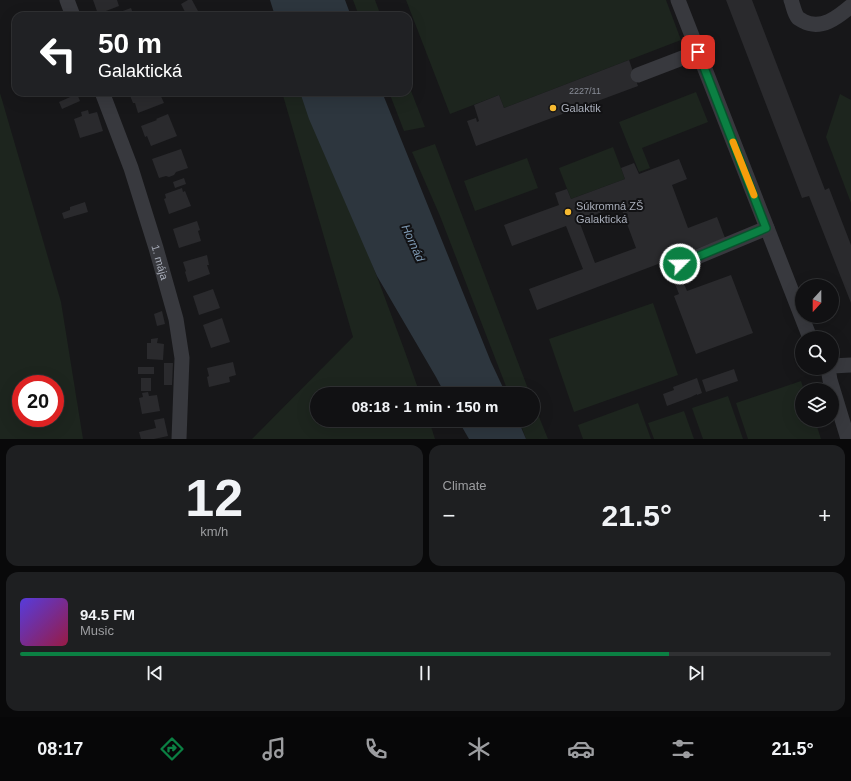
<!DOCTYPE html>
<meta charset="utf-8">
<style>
:root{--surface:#111113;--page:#1e1f21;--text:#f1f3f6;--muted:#9c9da0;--line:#303133;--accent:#0b8043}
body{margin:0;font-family:Helvetica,sans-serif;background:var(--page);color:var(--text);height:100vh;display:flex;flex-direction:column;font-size:15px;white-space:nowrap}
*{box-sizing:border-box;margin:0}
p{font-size:13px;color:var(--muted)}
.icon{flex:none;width:22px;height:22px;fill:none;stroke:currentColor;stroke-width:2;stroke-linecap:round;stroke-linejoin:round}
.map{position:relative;height:439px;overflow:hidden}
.side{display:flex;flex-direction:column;gap:6px;padding:6px;background:#09090a;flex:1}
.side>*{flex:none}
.hud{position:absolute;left:12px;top:12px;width:400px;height:84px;border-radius:12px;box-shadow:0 4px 16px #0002,0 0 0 1px var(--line);background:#202124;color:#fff;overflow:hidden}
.needle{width:26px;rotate:201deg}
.fabs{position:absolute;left:795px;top:279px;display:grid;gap:8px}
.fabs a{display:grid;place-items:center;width:44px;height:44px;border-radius:50%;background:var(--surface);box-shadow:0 4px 16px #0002,0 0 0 1px var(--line);font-size:20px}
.speed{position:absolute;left:12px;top:375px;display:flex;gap:8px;font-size:20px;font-weight:700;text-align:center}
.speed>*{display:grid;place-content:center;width:52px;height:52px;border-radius:50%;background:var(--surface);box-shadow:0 4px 16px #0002,0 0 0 1px var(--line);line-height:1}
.speed .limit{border:6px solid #d22;background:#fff;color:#111}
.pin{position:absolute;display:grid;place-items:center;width:34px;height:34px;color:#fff;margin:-17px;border-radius:8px;box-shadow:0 2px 6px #0006}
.me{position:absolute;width:44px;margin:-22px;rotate:67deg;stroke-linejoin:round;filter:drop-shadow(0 0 3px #0008)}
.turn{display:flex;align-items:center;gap:14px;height:84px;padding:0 20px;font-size:18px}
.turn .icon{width:52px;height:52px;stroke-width:2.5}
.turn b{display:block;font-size:28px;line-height:34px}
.big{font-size:30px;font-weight:600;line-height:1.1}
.side .tile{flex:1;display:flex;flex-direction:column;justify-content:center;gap:6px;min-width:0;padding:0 14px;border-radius:12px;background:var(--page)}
.side .dial{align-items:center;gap:0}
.dial b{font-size:52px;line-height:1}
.song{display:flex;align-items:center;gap:12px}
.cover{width:48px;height:48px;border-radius:6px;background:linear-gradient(135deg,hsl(250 70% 55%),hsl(340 70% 35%))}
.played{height:4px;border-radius:2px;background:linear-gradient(90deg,var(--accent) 80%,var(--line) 80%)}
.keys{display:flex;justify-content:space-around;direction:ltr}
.heat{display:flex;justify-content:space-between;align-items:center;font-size:22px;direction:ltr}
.side .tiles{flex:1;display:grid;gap:6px;grid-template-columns:1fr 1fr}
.tile:last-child{grid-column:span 2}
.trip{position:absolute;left:310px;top:387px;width:230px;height:40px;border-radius:20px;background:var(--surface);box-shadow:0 4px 16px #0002,0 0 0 1px var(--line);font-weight:600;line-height:40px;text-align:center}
.menu{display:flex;height:64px;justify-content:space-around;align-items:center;background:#070708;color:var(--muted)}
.menu .icon{width:28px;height:28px}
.menu .current{color:var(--accent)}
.menu b{font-size:18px;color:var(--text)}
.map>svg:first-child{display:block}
</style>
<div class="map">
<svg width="851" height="439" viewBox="0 0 851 439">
<rect width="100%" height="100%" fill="#171719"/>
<g fill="#1d251e" fill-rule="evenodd">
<path d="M353 0H375L381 16H359Z"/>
<path d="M406 0H666L681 40 504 108 499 95 450 114Z"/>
<path d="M408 83 425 127 404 131 389 92H408Z"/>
<path d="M282 92H308L404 349 420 394H317V420H429L435 439H252L353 337Z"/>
<path d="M696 92 708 122 642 148 650 168 639 172 619 122Z"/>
<path d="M0 93 61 302 83 439H0ZM21 384H55V418H21Z"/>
<path d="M840 94 851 100V203L826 137Z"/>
<path d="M435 144 530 394H509L440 216 412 152Z"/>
<path d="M613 147 625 179 571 199 559 168Z"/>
<path d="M527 158 538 188 475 211 464 181Z"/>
<path d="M653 303 678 375 574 412 549 339Z"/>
<path d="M801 381 804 390H802V420H815L821 439H748L736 403Z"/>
<path d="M728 396 743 439H703L692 408Z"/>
<path d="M533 402 548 439H526L519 420H533Z"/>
<path d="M638 403 651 439H583L578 425Z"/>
<path d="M684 411 694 439H654L648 423Z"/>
</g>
<g fill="#2d363e">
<path d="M270 0H345L351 16H275Z"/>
<path d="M300 92H382L491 362 506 394H445L436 377 377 276 309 119Z"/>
<path d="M458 420H518L526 439H469Z"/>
</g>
<g fill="#2a2a2d" fill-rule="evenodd">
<path d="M93 0H117L119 6 98 14Z"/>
<path d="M188 0H192L198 11 187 16 181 4Z"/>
<path d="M726 0H752L825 190 829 188 851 245V303L809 196 802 198Z"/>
<path d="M131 8 134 16H121L120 12Z"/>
<path d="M629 60 638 86 476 146 467 121 476 118 477 122 479 121 474 105 499 95 504 108Z"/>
<path d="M131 92H159L164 103 138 113 135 103H133L129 93Z"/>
<path d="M77 94 80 101 62 109 59 102Z"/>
<path d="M88 110 89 114 97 112 103 131 80 138 74 119 82 116 81 112Z"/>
<path d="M168 114 177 136 151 146 147 136 145 137 141 126 157 120 156 119Z"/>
<path d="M181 149 188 168 176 172 174 175 169 177 166 176 159 178 152 159Z"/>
<path d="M679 159 687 179 672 185 688 228 717 217 725 238 673 258 687 291 731 275 753 333 696 354 674 296 679 294 666 261 537 310 529 289 583 269 566 226 512 246 504 225 559 205 555 193 567 189 571 199 625 179 621 168 634 163 639 174ZM620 205 636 248 595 263 579 221Z"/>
<path d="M184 178 186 184 175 188 173 182Z"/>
<path d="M182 188 183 192 185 191 191 206 169 214 164 199 166 198 165 194Z"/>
<path d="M85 202 88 212 64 219 62 213 70 210V207Z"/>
<path d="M197 221 200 230 198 231 201 241 179 248 173 229Z"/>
<path d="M207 255 209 265H207L210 274 188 282 185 272 186 271 183 262Z"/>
<path d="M213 289 220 308 199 315 193 296Z"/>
<path d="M162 311 165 324 157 326 154 314Z"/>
<path d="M222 318 230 342 211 348 203 325Z"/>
<path d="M158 338 157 343 164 344 163 360 147 359V343H151V339Z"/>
<path d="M233 362 236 375 229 377 230 382 209 387 207 377 209 376 207 368Z"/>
<path d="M164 363H173L172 385H164Z"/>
<rect x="138" y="367" width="16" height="7"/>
<path d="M734 369 738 381 706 392 702 380Z"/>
<rect x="141" y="378" width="10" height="13"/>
<path d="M697 378 702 393 697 395V394L691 397 667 406 663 394 674 390 673 387Z"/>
<path d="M148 392 149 396 157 395 160 411 142 414 139 398 143 397 142 393Z"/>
<path d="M164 418 168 436 154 439H141L139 432 156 428 154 420Z"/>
</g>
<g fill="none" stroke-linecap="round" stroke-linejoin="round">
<g stroke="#38393e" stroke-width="15">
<path d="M67 0 73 16"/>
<path d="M678 0 810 338"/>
<path d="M791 0C793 5 794 13 798 18 798 18 803 21 803 21 821 31 838 17 851 6"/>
<path d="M638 75 698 52"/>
<path id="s1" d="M102 92 131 168 156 248 176 319 182 358 179 439"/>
<path d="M680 264 767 228"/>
<path d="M832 366 851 365"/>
<path d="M828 368 830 380 848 439"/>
</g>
</g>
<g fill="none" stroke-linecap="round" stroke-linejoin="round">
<defs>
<path id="route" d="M680 264 766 228 698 52"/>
</defs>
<use href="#route" stroke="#07532c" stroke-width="10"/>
<use href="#route" stroke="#0b8043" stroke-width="7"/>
<path stroke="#f59e0b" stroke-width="7" d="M733 142 754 195"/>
</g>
<g fill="#f7ba31" stroke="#121214" stroke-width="1.5">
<circle cx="553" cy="108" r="4"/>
<circle cx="568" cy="212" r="4"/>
</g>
<g text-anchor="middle" stroke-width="4" stroke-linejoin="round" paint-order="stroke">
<g font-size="9" fill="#888c96">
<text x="585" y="94">2227/11</text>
</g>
<g font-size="11" fill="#a9aeba" stroke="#121214" text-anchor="start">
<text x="561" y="112">Galaktik</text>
<text x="576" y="210">Súkromná ZŠ<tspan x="576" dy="13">Galaktická</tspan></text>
</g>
<g font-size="11" fill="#a9aeba" stroke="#121214">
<text dy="4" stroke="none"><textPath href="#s1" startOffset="180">1. mája</textPath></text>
</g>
<g font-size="12" font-style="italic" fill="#7f9bb5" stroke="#121214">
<text transform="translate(413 243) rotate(66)" y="4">Hornád</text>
</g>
</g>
</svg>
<div class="fabs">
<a><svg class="needle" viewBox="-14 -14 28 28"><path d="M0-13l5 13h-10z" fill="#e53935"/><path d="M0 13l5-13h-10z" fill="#9c9da0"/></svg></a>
<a><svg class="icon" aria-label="search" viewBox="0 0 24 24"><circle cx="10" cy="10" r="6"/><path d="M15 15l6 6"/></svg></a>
<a><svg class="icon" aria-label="layers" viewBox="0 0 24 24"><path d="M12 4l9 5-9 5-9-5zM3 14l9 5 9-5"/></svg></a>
</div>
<div class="speed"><div class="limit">20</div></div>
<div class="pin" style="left:698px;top:52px;background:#d93025"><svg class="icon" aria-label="arrive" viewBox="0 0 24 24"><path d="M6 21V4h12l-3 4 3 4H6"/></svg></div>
<svg class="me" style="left:680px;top:264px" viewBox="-20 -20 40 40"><circle r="17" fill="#0b8043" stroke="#fff" stroke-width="3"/><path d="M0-11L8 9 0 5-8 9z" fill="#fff"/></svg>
<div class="trip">08:18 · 1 min · 150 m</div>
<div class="hud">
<div class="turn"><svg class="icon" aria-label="left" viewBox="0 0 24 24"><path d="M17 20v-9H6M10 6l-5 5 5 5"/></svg><div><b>50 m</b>Galaktická</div></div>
</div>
</div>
<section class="side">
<div class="tiles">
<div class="tile dial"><b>12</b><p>km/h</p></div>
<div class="tile"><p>Climate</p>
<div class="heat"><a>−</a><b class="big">21.5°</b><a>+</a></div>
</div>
<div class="tile">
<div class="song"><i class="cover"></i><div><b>94.5 FM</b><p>Music</p></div></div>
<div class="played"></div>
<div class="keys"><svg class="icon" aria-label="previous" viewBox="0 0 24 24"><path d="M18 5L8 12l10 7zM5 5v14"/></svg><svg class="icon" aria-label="pause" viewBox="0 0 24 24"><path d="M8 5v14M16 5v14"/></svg><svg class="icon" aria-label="next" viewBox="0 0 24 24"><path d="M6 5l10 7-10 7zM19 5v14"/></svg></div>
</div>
</div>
</section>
<nav class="menu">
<b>08:17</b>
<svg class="icon current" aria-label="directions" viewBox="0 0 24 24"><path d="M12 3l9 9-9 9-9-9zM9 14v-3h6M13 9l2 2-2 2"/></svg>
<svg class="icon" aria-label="music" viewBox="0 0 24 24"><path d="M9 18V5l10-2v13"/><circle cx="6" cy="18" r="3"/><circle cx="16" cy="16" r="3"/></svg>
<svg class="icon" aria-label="phone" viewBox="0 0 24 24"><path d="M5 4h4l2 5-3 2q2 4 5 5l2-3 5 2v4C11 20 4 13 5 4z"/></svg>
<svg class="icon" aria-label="climate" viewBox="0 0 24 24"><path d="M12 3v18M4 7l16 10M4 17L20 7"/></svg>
<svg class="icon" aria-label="car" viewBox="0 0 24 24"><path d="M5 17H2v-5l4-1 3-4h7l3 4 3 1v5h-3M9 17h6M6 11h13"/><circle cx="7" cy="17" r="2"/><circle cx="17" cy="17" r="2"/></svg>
<svg class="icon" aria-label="filters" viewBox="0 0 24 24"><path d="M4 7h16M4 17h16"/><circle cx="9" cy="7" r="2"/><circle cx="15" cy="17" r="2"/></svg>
<b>21.5°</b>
</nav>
